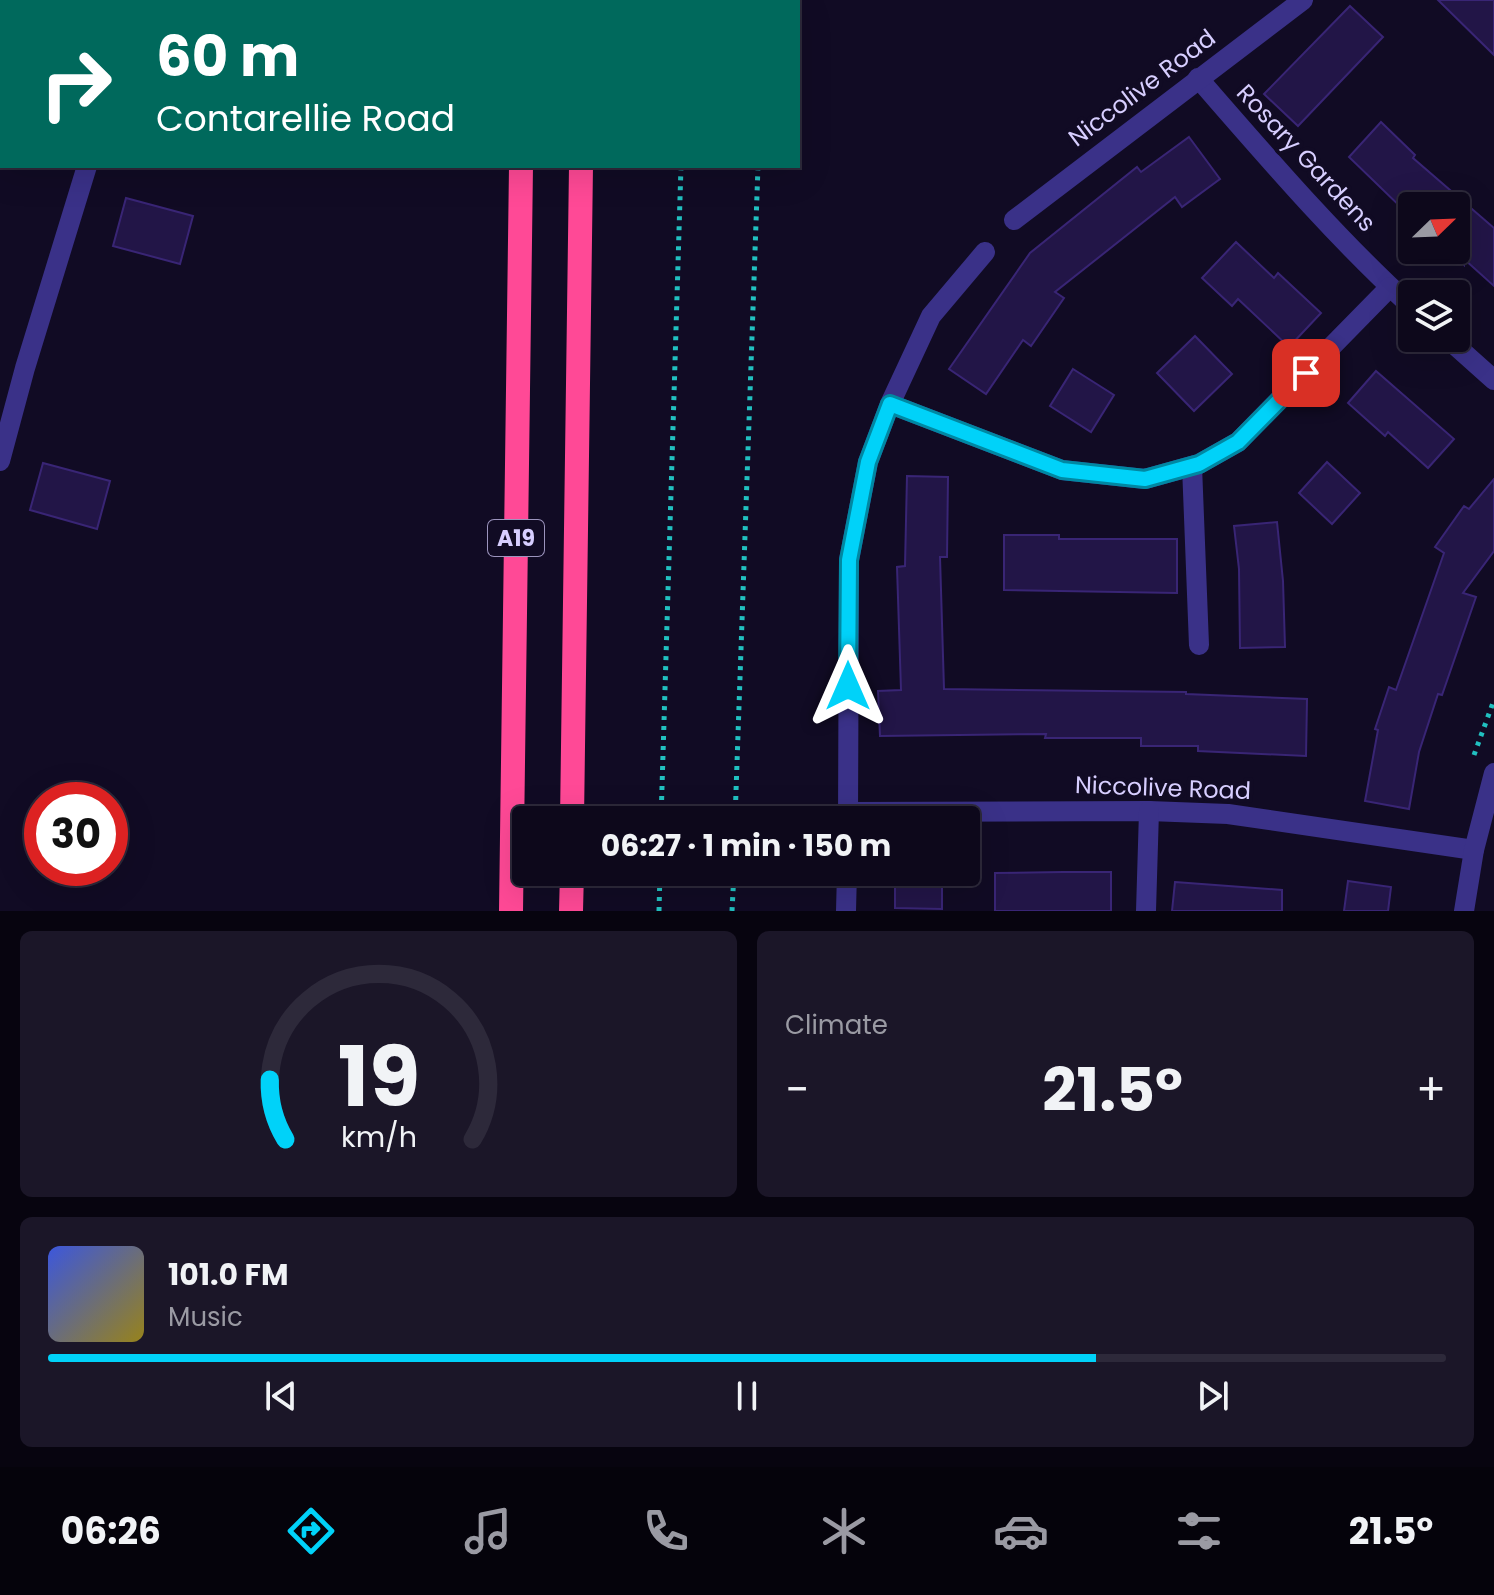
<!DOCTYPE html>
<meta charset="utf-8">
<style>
:root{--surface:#0d081b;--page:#1b1628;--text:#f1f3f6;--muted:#9a9aa3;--line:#2d293a;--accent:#00d2f9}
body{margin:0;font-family:Poppins,sans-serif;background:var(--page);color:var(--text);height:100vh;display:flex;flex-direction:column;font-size:30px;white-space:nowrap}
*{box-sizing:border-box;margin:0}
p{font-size:26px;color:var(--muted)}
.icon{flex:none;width:44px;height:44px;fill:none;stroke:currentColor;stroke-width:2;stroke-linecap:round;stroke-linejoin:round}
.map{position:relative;height:911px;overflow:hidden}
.sheet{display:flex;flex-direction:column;gap:20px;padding:20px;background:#07040f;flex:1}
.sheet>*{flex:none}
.guide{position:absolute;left:0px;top:0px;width:800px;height:168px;box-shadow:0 8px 32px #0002,0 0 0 2px var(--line);background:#00695c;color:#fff;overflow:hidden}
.needle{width:52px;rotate:67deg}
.fabs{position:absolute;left:1398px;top:192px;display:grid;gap:16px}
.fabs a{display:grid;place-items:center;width:72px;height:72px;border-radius:8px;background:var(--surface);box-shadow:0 8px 32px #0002,0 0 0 2px var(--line);font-size:40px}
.speed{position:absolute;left:24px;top:782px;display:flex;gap:16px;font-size:40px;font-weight:700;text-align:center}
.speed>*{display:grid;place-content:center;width:104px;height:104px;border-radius:50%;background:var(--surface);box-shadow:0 8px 32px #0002,0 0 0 2px var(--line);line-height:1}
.speed .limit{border:12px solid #d22;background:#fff;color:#111}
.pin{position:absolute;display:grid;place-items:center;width:68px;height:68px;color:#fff;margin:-34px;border-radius:16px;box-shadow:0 4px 12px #0006}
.me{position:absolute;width:88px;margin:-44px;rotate:0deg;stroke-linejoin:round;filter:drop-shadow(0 0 6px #0008)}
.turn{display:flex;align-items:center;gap:28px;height:168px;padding:0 24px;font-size:36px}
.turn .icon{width:104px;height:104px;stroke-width:2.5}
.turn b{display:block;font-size:56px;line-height:68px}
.big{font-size:60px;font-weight:700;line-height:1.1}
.sheet .widget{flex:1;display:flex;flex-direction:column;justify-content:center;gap:12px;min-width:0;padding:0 28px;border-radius:12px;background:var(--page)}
.sheet .dial{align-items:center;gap:0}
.dial svg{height:208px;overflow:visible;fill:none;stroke:var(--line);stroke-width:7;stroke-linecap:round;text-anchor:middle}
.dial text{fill:var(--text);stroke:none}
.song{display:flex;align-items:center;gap:24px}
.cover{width:96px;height:96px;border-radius:12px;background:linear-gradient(135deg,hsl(230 70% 55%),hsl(50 70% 35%))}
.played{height:8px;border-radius:4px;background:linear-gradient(90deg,var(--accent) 75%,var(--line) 75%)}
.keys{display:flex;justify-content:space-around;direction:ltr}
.heat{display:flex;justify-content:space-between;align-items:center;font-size:44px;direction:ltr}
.sheet .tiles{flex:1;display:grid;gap:20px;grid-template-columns:1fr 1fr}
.widget:last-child{grid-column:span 2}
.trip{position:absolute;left:512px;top:806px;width:468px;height:80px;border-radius:8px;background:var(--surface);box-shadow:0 8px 32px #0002,0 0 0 2px var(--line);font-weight:700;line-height:80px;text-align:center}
.tabs{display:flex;height:128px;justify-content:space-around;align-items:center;background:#05030b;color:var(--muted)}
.tabs .icon{width:56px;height:56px}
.tabs .active{color:var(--accent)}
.tabs b{font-size:36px;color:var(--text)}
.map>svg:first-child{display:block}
</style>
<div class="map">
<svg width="1494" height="911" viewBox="0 0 1494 911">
<rect width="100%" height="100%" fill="#110b24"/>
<g fill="#221547" stroke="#392575" stroke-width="2">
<path d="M1438 0H1494V55Z"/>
<path d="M1350 6 1383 37 1298 126 1264 94Z"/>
<path d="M1381 122 1415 155 1413 158 1494 228V286L1464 259V265L1448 250H1456V206H1412V218L1349 157Z"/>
<path d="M1189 137 1220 179 1182 207 1175 197 1055 292 1064 298 1031 346 1023 340 986 394 949 369 1030 253 1137 167 1141 172Z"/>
<path d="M126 198 193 216 180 264 113 246Z"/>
<path d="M1236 242 1274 278 1278 273 1321 313 1289 347 1238 299 1232 306 1202 278Z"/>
<path d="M1195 336 1232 374 1194 411 1157 373Z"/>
<path d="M1073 369 1114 395 1091 432 1050 406Z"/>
<path d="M1376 371 1454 439 1428 468 1388 432 1385 436 1348 403Z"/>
<path d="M1327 462 1360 493 1332 524 1299 493Z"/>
<path d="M43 463 110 481 97 529 30 510Z"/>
<path d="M907 476 948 477 947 557H940L944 689 1186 692V694L1307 699 1306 756 1198 751V746H1141V738H1045L1046 734 880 736 878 691 901 690 897 567 905 566Z"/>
<path d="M1494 479V551L1463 593 1476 597 1442 695 1438 694 1419 752 1409 809 1365 801 1378 730 1375 729 1389 687 1396 690 1444 553 1435 547 1464 506 1469 509Z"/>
<path d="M1277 522 1283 581 1285 647 1240 648 1239 569 1234 526Z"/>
<path d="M1004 535H1059V539H1177V593L1004 590Z"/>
<path d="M895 872H942V909L895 908Z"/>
<path d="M1063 872H1111V911H995V873Z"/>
<path d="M1348 881 1391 887 1388 911H1344Z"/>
<path d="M1175 882 1282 890V911H1172Z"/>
</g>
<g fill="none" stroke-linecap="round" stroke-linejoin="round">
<g stroke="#21c0c0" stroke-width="5" stroke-dasharray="4 6" stroke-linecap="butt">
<path d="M691 2V0"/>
<path d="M770 2V0"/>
<path d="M1474 755 1494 700"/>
<path d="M661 820 681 166"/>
<path d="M735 820 758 166"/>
<path d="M659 911 660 872"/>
<path d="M732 911 734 872"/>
</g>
<g stroke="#3a3188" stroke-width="20">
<path d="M138 2V0"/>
<path d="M0 461 25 368 87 166"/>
<path d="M1192 466 1199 645"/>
</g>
<g stroke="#3a3188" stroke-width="20">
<path d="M1198 78C1266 156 1335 237 1412 307"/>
<path d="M1014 220 1303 0"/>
<path d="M1447 338 1494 380"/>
<path d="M890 404 1062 470 1145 479 1199 464 1238 442 1390 287"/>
<path d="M848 812 1149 811 1228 814 1474 850"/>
<path d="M848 820 849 560 868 462 890 404 931 316 985 252"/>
<path d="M846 911 847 872"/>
<path d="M1146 911 1149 811"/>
<path d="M1464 911 1474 850 1494 773"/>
</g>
<g stroke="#ff4996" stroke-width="24">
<path d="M523 2V0"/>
<path d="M583 2V0"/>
<path d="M572 820 581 166"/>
<path d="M511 911 521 166"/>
<path d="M571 911 572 872"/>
</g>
</g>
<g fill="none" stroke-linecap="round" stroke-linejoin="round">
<defs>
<path id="route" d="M848 686 849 560 868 462 890 404 1062 470 1145 479 1199 464 1238 442 1306 373"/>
</defs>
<use href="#route" stroke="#0088a2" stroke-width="20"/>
<use href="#route" stroke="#00d2f9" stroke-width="14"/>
</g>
<g text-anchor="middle" stroke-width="8" stroke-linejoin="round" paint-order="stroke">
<rect fill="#110b24" stroke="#9c94bd" stroke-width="2" x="488" y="520" width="56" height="36" rx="6"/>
<g font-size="22" font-weight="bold" fill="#d7ceff">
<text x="516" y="546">A19</text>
</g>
<g font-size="24" fill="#d7ceff" stroke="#110b24">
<text transform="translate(1142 88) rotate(-37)" y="8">Niccolive Road</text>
<text transform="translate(1306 158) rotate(47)" y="8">Rosary Gardens</text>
<text transform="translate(1163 788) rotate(2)" y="8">Niccolive Road</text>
</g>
</g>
</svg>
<div class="fabs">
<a><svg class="needle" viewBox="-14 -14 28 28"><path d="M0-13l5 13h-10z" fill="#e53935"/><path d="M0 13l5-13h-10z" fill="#9a9aa3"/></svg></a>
<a><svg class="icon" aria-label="layers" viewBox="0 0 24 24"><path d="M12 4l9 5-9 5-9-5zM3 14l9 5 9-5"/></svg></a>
</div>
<div class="speed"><div class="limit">30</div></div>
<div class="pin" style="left:1306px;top:373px;background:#d93025"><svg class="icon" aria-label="arrive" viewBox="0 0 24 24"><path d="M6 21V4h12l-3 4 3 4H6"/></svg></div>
<svg class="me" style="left:848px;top:686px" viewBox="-20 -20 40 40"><path d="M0-17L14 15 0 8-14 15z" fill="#00d2f9" stroke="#fff" stroke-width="4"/></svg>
<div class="trip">06:27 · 1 min · 150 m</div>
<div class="guide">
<div class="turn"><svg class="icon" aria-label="right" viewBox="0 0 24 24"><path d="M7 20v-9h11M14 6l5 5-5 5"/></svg><div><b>60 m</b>Contarellie Road</div></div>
</div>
</div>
<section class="sheet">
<div class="tiles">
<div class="widget dial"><svg viewBox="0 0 100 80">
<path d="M14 69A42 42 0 1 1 86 69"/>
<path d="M14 69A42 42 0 0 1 8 46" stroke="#00d2f9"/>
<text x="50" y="56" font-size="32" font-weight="700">19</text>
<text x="50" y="72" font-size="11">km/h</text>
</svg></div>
<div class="widget"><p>Climate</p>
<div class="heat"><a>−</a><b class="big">21.5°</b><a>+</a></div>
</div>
<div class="widget">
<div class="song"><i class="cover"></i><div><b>101.0 FM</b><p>Music</p></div></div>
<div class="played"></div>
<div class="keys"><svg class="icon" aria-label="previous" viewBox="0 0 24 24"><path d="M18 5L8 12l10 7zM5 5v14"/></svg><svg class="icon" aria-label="pause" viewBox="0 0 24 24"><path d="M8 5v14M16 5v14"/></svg><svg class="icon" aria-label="next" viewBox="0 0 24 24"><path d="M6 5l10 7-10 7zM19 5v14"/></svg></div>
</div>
</div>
</section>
<nav class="tabs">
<b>06:26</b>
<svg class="icon active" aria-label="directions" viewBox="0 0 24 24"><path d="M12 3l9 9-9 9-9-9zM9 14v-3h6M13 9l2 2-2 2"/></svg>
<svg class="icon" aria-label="music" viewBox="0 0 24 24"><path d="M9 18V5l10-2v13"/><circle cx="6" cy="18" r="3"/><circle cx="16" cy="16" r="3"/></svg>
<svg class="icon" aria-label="phone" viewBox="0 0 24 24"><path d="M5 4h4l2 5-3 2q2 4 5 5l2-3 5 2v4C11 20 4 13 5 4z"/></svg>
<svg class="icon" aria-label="climate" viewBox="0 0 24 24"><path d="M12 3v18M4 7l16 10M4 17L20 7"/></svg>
<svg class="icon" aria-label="car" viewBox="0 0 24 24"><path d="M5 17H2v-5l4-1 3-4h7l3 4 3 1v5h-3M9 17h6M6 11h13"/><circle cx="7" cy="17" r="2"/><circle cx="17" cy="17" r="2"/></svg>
<svg class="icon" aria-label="filters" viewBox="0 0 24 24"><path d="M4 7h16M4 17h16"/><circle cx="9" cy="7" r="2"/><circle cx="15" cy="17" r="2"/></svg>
<b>21.5°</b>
</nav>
